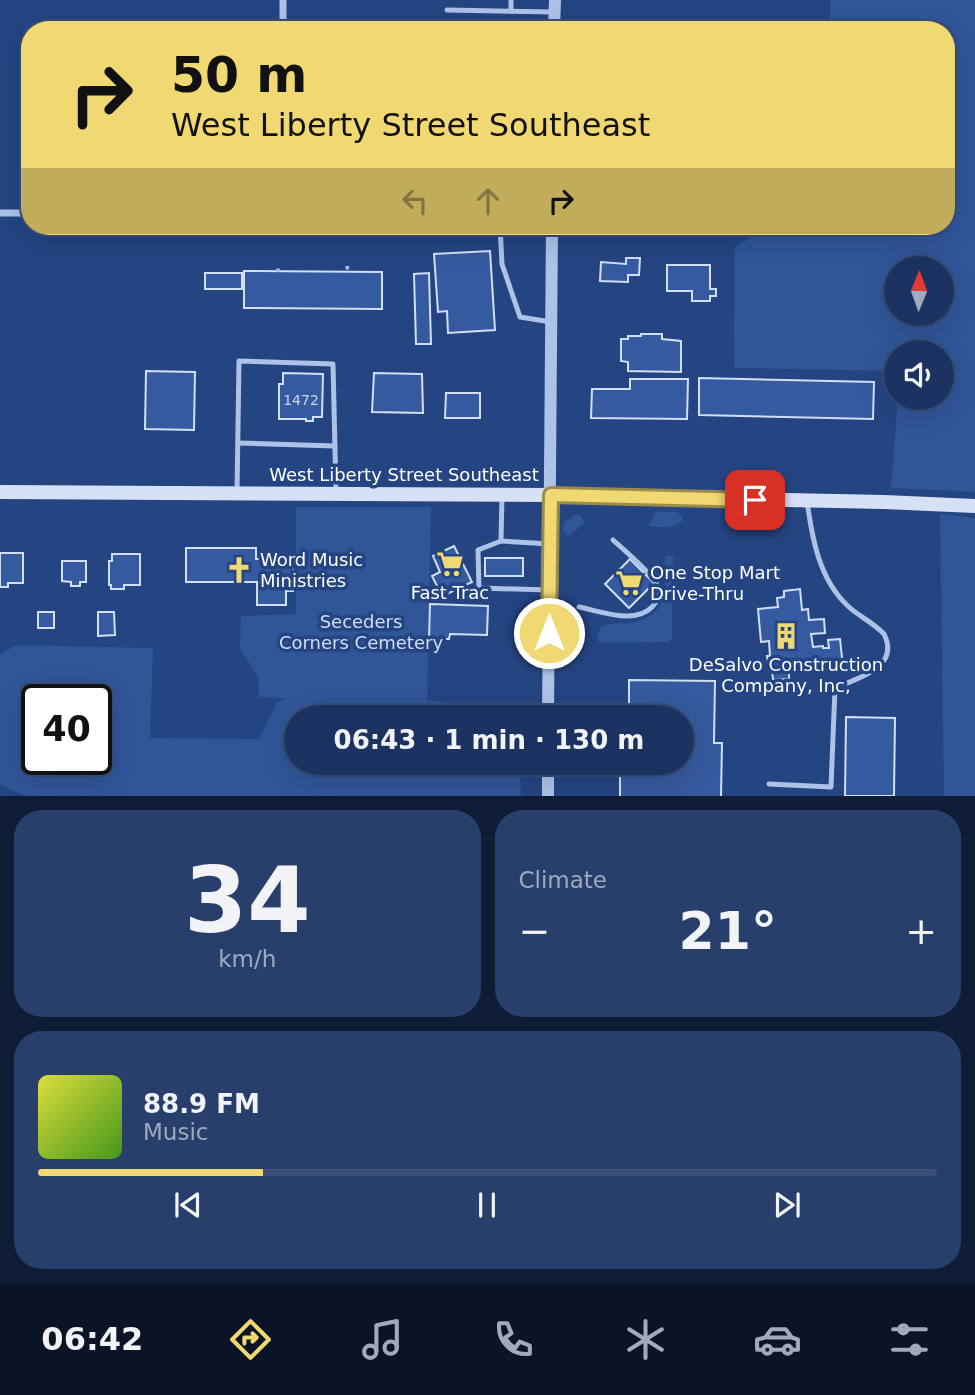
<!DOCTYPE html>
<meta charset="utf-8">
<style>
:root{--surface:#1c3362;--page:#293f6b;--text:#f1f3f6;--muted:#a0aabe;--line:#3a4e77;--accent:#f0d872}
body{margin:0;font-family:"DejaVu Sans",sans-serif;background:var(--page);color:var(--text);height:100vh;display:flex;flex-direction:column;font-size:26px;white-space:nowrap}
*{box-sizing:border-box;margin:0}
p{font-size:23px;color:var(--muted)}
.icon{flex:none;width:38px;height:38px;fill:none;stroke:currentColor;stroke-width:2;stroke-linecap:round;stroke-linejoin:round}
.map{position:relative;height:796px;overflow:hidden}
.panel{display:flex;flex-direction:column;gap:14px;padding:14px;background:#0f1c36;flex:1}
.panel>*{flex:none}
.banner{position:absolute;left:21px;top:21px;width:934px;height:214px;border-radius:28px;box-shadow:0 7px 28px #0002,0 0 0 2px var(--line);background:#f0d872;color:#111;overflow:hidden}
.needle{width:46px;rotate:1deg}
.fabs{position:absolute;left:884px;top:256px;display:grid;gap:14px}
.fabs a{display:grid;place-items:center;width:70px;height:70px;border-radius:50%;background:var(--surface);box-shadow:0 7px 28px #0002,0 0 0 2px var(--line);font-size:35px}
.speed{position:absolute;left:21px;top:684px;display:flex;gap:14px;font-size:35px;font-weight:700;text-align:center}
.speed>*{display:grid;place-content:center;width:91px;height:91px;border-radius:50%;background:var(--surface);box-shadow:0 7px 28px #0002,0 0 0 2px var(--line);line-height:1}
.speed .limit{border:4px solid #111;border-radius:10px;background:#fff;color:#111}
.pin{position:absolute;display:grid;place-items:center;width:60px;height:60px;color:#fff;margin:-30px;border-radius:14px;box-shadow:0 4px 10px #0006}
.me{position:absolute;width:77px;margin:-38px;rotate:0deg;stroke-linejoin:round;filter:drop-shadow(0 0 5px #0008)}
.turn{display:flex;align-items:center;gap:24px;height:147px;padding:0 35px;font-size:32px}
.turn .icon{width:91px;height:91px;stroke-width:2.5}
.turn b{display:block;font-size:49px;line-height:60px}
.lanes{display:flex;align-items:center;height:66px;padding:0 35px;background:#0003;justify-content:center;gap:35px;direction:ltr}
.lanes .off{opacity:.35}
.big{font-size:52px;font-weight:700;line-height:1.1}
.panel .card{flex:1;display:flex;flex-direction:column;justify-content:center;gap:10px;min-width:0;padding:0 24px;border-radius:28px;background:var(--page)}
.panel .dial{align-items:center;gap:0}
.dial b{font-size:91px;line-height:1}
.song{display:flex;align-items:center;gap:21px}
.cover{width:84px;height:84px;border-radius:10px;background:linear-gradient(135deg,hsl(60 70% 55%),hsl(100 70% 35%))}
.played{height:7px;border-radius:4px;background:linear-gradient(90deg,var(--accent) 25%,var(--line) 25%)}
.keys{display:flex;justify-content:space-around;direction:ltr}
.heat{display:flex;justify-content:space-between;align-items:center;font-size:38px;direction:ltr}
.panel .tiles{flex:1;display:grid;gap:14px;grid-template-columns:1fr 1fr}
.card:last-child{grid-column:span 2}
.trip{position:absolute;left:284px;top:705px;width:410px;height:70px;border-radius:35px;background:var(--surface);box-shadow:0 7px 28px #0002,0 0 0 2px var(--line);font-weight:700;line-height:70px;text-align:center}
.dock{display:flex;height:112px;justify-content:space-around;align-items:center;background:#0b1427;color:var(--muted)}
.dock .icon{width:49px;height:49px}
.dock .active{color:var(--accent)}
.dock b{font-size:32px;color:var(--text)}
.map>svg:first-child{display:block}
</style>
<div class="map">
<svg width="975" height="797" viewBox="0 0 975 797">
<rect width="100%" height="100%" fill="#254482"/>
<g fill="#305599" fill-rule="evenodd">
<path d="M830 0H975V492L891 488 898 397H942V352H896V371L734 368 735 247 767 226H947V30H830ZM896 268H942V313H896Z"/>
<path d="M296 507H431L427 700 533 713V718H296V763H524L520 773 521 796 33 797 10 790 0 783V655L16 645 153 648 150 738 259 739 277 703 285 698 259 697 258 677 240 648 241 616 296 614ZM96 700V760H37V700Z"/>
<path d="M660 512H677L682 516V521C672 529 661 527 648 526L655 513Z"/>
<path d="M577 514 580 515 585 523 568 536 563 532 564 522Z"/>
<path d="M940 514 975 518V796H944Z"/>
<path d="M665 556H673L672 639 668 642 599 643 597 635 602 626C611 623 620 624 629 623 671 616 665 589 665 556Z"/>
</g>
<g fill="#365a9f" stroke="#d1def5" stroke-width="2">
<path d="M490 251 495 330 448 333 447 311 438 312 434 254Z"/>
<path d="M626 258H640L639 275H628V282L600 281 601 262 626 264Z"/>
<path d="M667 265H710V289H716V296H710V301H692V291H667Z"/>
<path d="M244 271 382 272V309L244 308Z"/>
<rect x="205" y="273" width="37" height="16"/>
<path d="M429 273 431 344H416L414 274Z"/>
<path d="M641 334H662V339L681 341V372L628 371V362L621 361V339H628V336H641Z"/>
<path d="M146 371 195 372 194 430 145 429Z"/>
<path d="M283 373 323 374 322 417H313V421H306V419H279V384H283Z"/>
<path d="M374 373 422 374 423 413 372 412Z"/>
<path d="M699 378 874 382 873 419 699 415Z"/>
<path d="M630 379H688L687 419 591 418 592 389H630Z"/>
<path d="M446 393H480V418H445Z"/>
<path d="M454 546 472 582 449 593 448 591 441 594 432 576 440 572 433 556Z"/>
<path d="M186 548H256V559H293V591H286V605H257V582H186Z"/>
<path d="M0 553H23V583H8V587H0Z"/>
<path d="M112 554H140V585H124V589H111V585H109V561H112Z"/>
<rect x="485" y="558" width="38" height="18"/>
<path d="M630 559 654 583 629 608 605 584Z"/>
<path d="M62 561H86V582H80V586H71V582L62 581Z"/>
<path d="M800 589 802 610 808 609 809 620 824 619 825 633 811 634 813 647 823 646V648H829L828 640 840 639 843 667 789 672V679L773 680 772 669 769 670 767 656H770L769 641 761 642 758 609 778 607 777 598 784 597V591Z"/>
<path d="M430 604 488 606 487 635 450 634 449 639H429Z"/>
<rect x="38" y="612" width="16" height="16"/>
<path d="M98 612H114L115 635 98 636Z"/>
<path d="M629 680 715 681 714 743H722L721 797H620V763H681V718H629Z"/>
<path d="M846 717 895 718 894 796H845Z"/>
</g>
<g fill="none" stroke-linecap="round" stroke-linejoin="round">
<g stroke="#adc2e7" stroke-width="3.5" stroke-dasharray="3.5 5" stroke-linecap="butt">
<path d="M347 266 348 272"/>
<path d="M278 272V267"/>
</g>
<g stroke="#adc2e7" stroke-width="5">
<path d="M447 10 555 12"/>
<path d="M511 11V0"/>
<path d="M500 226 502 264 520 317 551 322"/>
<path d="M238 443 335 446"/>
<path d="M237 493 239 361 333 364 336 492"/>
<path d="M502 495 501 541 478 550 479 588 549 590"/>
<path d="M501 541 550 544"/>
<path d="M579 607C594 610 611 616 627 616 636 616 646 613 652 607 657 602 661 594 658 587 654 575 623 549 613 540"/>
<path d="M769 784 831 787 835 688C857 678 901 668 884 634 874 623 860 617 849 607 819 580 812 538 807 501"/>
</g>
<g stroke="#adc2e7" stroke-width="7">
<path d="M283 30V0"/>
<path d="M0 213H30"/>
</g>
<g stroke="#adc2e7" stroke-width="12">
<path d="M554 30 555 0"/>
<path d="M548 718 552 226"/>
<path d="M548 797V763"/>
</g>
<path stroke="#d7e1f6" stroke-width="14" d="M0 492 551 495 884 502 975 506"/>
</g>
<g fill="none" stroke-linecap="round" stroke-linejoin="round">
<defs>
<path id="route" d="M549 633 551 495 755 500"/>
</defs>
<use href="#route" stroke="#9c8c4a" stroke-width="18"/>
<use href="#route" stroke="#f0d872" stroke-width="12"/>
</g>
<defs>
<symbol id="supermarket-bare" viewBox="-9 -9 18 18"><path d="M-6-5.5h2.5l.6 2H6L4.5 2H-2.5L-4.4-4H-6ZM-1.5 3.2a1.3 1.3 0 1 0 .1 0ZM3 3.2a1.3 1.3 0 1 0 .1 0Z" fill="#f0d872" stroke="#254482" stroke-width="2.5" paint-order="stroke"/></symbol>
<symbol id="church-bare" viewBox="-9 -9 18 18"><path d="M-1.2-6h2.4v3.5h3.3v2.4h-3.3V6h-2.4V-.1h-3.3v-2.4h3.3Z" fill="#f0d872" stroke="#254482" stroke-width="2.5" paint-order="stroke"/></symbol>
<symbol id="building-bare" viewBox="-9 -9 18 18"><path d="M-4-6H4V6H1V3H-1V6H-4ZM-2.5-4.3h1.7v1.8h-1.7ZM.8-4.3h1.7v1.8H.8ZM-2.5-1h1.7V.8h-1.7ZM.8-1h1.7V.8H.8Z" fill="#f0d872" stroke="#254482" stroke-width="2.5" paint-order="stroke"/></symbol>
</defs>
<g fill-rule="evenodd">
<use href="#supermarket-bare" x="431" y="545" width="38" height="38"/>
<use href="#church-bare" x="220" y="551" width="38" height="38"/>
<use href="#supermarket-bare" x="610" y="564" width="38" height="38"/>
<use href="#building-bare" x="767" y="617" width="38" height="38"/>
</g>
<g text-anchor="middle" stroke-width="7" stroke-linejoin="round" paint-order="stroke">
<g font-size="14" fill="#cdd6e7">
<text x="301" y="405">1472</text>
</g>
<g font-size="18" fill="#fff" stroke="#254482">
<text x="404" y="481">West Liberty Street Southeast</text>
</g>
<g font-size="18" fill="#fff" stroke="#254482" text-anchor="start">
<text x="260" y="566">Word Music<tspan x="260" dy="21">Ministries</tspan></text>
<text x="650" y="579">One Stop Mart<tspan x="650" dy="21">Drive-Thru</tspan></text>
<text x="450" y="599" text-anchor="middle">Fast Trac</text>
<text x="786" y="671" text-anchor="middle">DeSalvo Construction<tspan x="786" dy="21">Company, Inc,</tspan></text>
</g>
<g font-size="18" fill="#d1def5" stroke="#254482">
<text x="361" y="628">Seceders<tspan x="361" dy="21">Corners Cemetery</tspan></text>
</g>
</g>
</svg>
<div class="fabs">
<a><svg class="needle" viewBox="-14 -14 28 28"><path d="M0-13l5 13h-10z" fill="#e53935"/><path d="M0 13l5-13h-10z" fill="#a0aabe"/></svg></a>
<a><svg class="icon" aria-label="sound" viewBox="0 0 24 24"><path d="M4 9h4l5-4v14l-5-4H4zM17 9q2 3 0 6"/></svg></a>
</div>
<div class="speed"><div class="limit">40</div></div>
<div class="pin" style="left:755px;top:500px;background:#d93025"><svg class="icon" aria-label="arrive" viewBox="0 0 24 24"><path d="M6 21V4h12l-3 4 3 4H6"/></svg></div>
<svg class="me" style="left:549px;top:633px" viewBox="-20 -20 40 40"><circle r="17" fill="#f0d872" stroke="#fff" stroke-width="3"/><path d="M0-11L8 9 0 5-8 9z" fill="#fff"/></svg>
<div class="trip">06:43 · 1 min · 130 m</div>
<div class="banner">
<div class="turn"><svg class="icon" aria-label="right" viewBox="0 0 24 24"><path d="M7 20v-9h11M14 6l5 5-5 5"/></svg><div><b>50 m</b>West Liberty Street Southeast</div></div>
<div class="lanes"><svg class="icon off" aria-label="left" viewBox="0 0 24 24"><path d="M17 20v-9H6M10 6l-5 5 5 5"/></svg><svg class="icon off" aria-label="ahead" viewBox="0 0 24 24"><path d="M12 20V5M6 11l6-6 6 6"/></svg><svg class="icon" aria-label="right" viewBox="0 0 24 24"><path d="M7 20v-9h11M14 6l5 5-5 5"/></svg></div>
</div>
</div>
<section class="panel">
<div class="tiles">
<div class="card dial"><b>34</b><p>km/h</p></div>
<div class="card"><p>Climate</p>
<div class="heat"><a>−</a><b class="big">21°</b><a>+</a></div>
</div>
<div class="card">
<div class="song"><i class="cover"></i><div><b>88.9 FM</b><p>Music</p></div></div>
<div class="played"></div>
<div class="keys"><svg class="icon" aria-label="previous" viewBox="0 0 24 24"><path d="M18 5L8 12l10 7zM5 5v14"/></svg><svg class="icon" aria-label="pause" viewBox="0 0 24 24"><path d="M8 5v14M16 5v14"/></svg><svg class="icon" aria-label="next" viewBox="0 0 24 24"><path d="M6 5l10 7-10 7zM19 5v14"/></svg></div>
</div>
</div>
</section>
<nav class="dock">
<b>06:42</b>
<svg class="icon active" aria-label="directions" viewBox="0 0 24 24"><path d="M12 3l9 9-9 9-9-9zM9 14v-3h6M13 9l2 2-2 2"/></svg>
<svg class="icon" aria-label="music" viewBox="0 0 24 24"><path d="M9 18V5l10-2v13"/><circle cx="6" cy="18" r="3"/><circle cx="16" cy="16" r="3"/></svg>
<svg class="icon" aria-label="phone" viewBox="0 0 24 24"><path d="M5 4h4l2 5-3 2q2 4 5 5l2-3 5 2v4C11 20 4 13 5 4z"/></svg>
<svg class="icon" aria-label="climate" viewBox="0 0 24 24"><path d="M12 3v18M4 7l16 10M4 17L20 7"/></svg>
<svg class="icon" aria-label="car" viewBox="0 0 24 24"><path d="M5 17H2v-5l4-1 3-4h7l3 4 3 1v5h-3M9 17h6M6 11h13"/><circle cx="7" cy="17" r="2"/><circle cx="17" cy="17" r="2"/></svg>
<svg class="icon" aria-label="filters" viewBox="0 0 24 24"><path d="M4 7h16M4 17h16"/><circle cx="9" cy="7" r="2"/><circle cx="15" cy="17" r="2"/></svg>
</nav>
